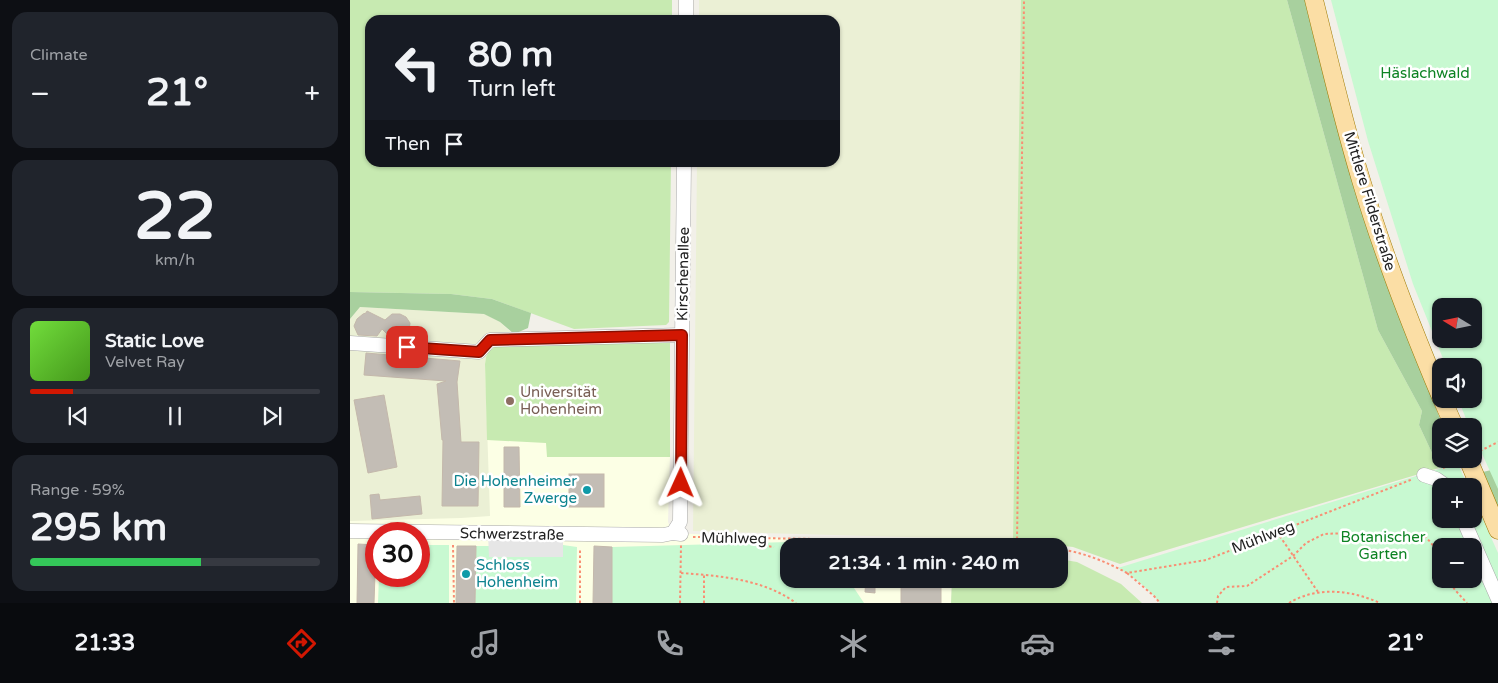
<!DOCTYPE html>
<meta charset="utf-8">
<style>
:root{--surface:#171b24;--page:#20242c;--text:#f1f3f6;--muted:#9ea1a6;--line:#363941;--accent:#d21702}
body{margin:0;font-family:"Varela Round",sans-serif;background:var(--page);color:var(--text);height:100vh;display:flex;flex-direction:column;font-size:19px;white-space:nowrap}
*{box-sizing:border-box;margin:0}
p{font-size:16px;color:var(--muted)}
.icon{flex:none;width:28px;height:28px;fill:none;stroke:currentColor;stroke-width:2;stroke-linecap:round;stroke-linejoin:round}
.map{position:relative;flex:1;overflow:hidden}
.panel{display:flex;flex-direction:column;gap:12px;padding:12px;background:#0d0f14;width:350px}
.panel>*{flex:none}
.banner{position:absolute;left:15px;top:15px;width:475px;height:152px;border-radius:15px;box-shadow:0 1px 4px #0004;background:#171b24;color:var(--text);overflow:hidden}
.needle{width:32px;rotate:280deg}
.fabs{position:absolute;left:1082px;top:298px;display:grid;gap:10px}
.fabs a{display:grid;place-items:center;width:50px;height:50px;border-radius:10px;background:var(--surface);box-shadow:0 1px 4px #0004;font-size:25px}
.speed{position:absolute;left:15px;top:522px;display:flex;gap:10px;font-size:25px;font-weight:700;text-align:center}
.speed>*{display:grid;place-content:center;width:65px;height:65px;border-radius:50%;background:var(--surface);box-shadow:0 1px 4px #0004;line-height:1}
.speed .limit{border:8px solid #d22;background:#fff;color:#111}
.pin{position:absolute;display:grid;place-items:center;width:42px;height:42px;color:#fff;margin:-21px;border-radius:10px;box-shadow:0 2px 8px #0006}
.me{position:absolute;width:55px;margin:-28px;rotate:1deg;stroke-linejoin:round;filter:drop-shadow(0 0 4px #0008)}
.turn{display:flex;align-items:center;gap:18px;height:105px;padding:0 20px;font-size:22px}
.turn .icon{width:65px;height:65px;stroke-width:2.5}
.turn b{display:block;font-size:35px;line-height:42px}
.then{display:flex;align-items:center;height:48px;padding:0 20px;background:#0003;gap:10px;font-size:19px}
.big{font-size:38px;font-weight:800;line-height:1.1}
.panel .card{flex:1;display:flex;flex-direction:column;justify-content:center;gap:8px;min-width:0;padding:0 18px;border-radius:15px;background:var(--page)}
.panel .dial{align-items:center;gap:0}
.dial b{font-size:65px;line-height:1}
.song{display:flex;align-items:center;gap:15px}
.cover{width:60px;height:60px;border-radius:8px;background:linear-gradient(135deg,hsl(100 70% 55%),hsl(100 70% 35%))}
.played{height:5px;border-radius:2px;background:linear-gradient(90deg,var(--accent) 15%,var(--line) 15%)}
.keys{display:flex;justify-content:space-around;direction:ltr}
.heat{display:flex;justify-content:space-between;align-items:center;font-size:28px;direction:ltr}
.charge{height:8px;border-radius:4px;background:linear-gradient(90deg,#34c759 59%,var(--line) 0)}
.trip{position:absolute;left:430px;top:538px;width:288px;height:50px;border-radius:15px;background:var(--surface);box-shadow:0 1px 4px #0004;font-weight:800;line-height:50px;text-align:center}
.tab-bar{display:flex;height:80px;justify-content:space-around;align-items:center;background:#090b0e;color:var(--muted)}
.tab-bar .icon{width:35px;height:35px}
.tab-bar .active{color:var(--accent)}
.tab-bar b{font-size:22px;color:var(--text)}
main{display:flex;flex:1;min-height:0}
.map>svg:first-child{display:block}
</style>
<main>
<section class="panel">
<div class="card"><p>Climate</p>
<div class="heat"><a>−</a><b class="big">21°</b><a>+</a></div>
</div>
<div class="card dial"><b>22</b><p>km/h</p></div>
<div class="card">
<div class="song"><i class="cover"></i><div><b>Static Love</b><p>Velvet Ray</p></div></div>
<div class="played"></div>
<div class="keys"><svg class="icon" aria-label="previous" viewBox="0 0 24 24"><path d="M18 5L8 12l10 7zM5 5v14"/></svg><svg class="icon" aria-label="pause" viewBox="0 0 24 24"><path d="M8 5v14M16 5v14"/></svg><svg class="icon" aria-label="next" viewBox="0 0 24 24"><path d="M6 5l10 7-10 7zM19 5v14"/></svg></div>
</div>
<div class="card"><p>Range · 59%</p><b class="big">295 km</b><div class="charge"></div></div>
</section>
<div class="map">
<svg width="1148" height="603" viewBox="0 0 1148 603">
<rect width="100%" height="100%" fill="#f2f0e9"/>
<path fill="#fcffe5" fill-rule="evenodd" d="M10 307 135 314 150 322 175 345 320 341V457L318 522 323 533 454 539 474 541H590V546H439V579H602L601 603H0V319ZM26 534H69V576H26Z"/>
<g fill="#ebf0d5">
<path d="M349 0H672L663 540 343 531 347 163 485 162V20H349Z"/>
<path d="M10 307 135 314 150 322 175 345 139 351 136 357 135 364 140 516 111 518 0 521V319Z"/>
</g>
<g fill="#c7eab1">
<path d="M0 0H322V20H20V162L321 163 319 322 316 325 224 329 142 299 101 294 0 292Z"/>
<path d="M671 0H937L1028 330 1072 411 1069 425 1089 468 770 564 723 547 663 540Z"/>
<path d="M320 341V457H197L196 443 137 440 135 364 136 357 139 351 145 347 175 345Z"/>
<path d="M709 559 727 562 771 584 792 603H601L602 579H709Z"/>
</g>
<g fill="#a8d09e">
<path d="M937 0H955L1002 178 1048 313 1093 426H1091V459H1106V460L1089 468 1069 425 1072 411 1028 330Z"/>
<path d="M0 292 101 294 142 299 181 313 178 328 164 334 150 322 134 314 10 307 0 319Z"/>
<path d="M1141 470 1148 480V507L1133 472Z"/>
</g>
<g fill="#c8f9d1" fill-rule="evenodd">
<path d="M981 0H1148V489L1124 436V426H1119L1108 399H1124V366H1096L1063 284 1018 141ZM1091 306H1124V339H1091Z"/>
<path d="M1106 460 1118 486H1091V519H1124V499L1148 553V603H810C799 589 784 577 768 568L1089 469ZM1091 546H1124V579H1091Z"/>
<path d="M474 541 477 546H439V579H498L514 603H262V547Z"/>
<path d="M69 545H99V603H28L29 576H69Z"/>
<path d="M213 545 227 547 226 603H125L126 546H139V557H213Z"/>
</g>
<path fill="#e6e6e6" d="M138 533 213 535V557H139Z"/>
<g fill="#c3bdb5" stroke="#c4b8ab">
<path d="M17 311 35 320 42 314H50L56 317 60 323 59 331 55 337 52 338 40 337 32 329 27 336 8 335 4 326 7 319 13 314 16 313Z"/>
<path d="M16 353 110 361 107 382 111 442H129L128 506H92L93 440H92L87 384 96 381 14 375Z"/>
<path d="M34 395 47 467 18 473 4 400Z"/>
<path d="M154 447H169L170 507H154Z"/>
<rect x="219" y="474" width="35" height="33"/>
<path d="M29 494 30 500 70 496 72 514 22 519 20 495Z"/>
<path d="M8 544 26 545 24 603H7Z"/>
<path d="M107 546H126L125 603H106Z"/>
<path d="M244 546 262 547V603H243Z"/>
<path d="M516 579H525V593L515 592Z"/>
<rect x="551" y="579" width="40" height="24"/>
</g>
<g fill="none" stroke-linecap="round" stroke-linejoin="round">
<defs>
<g id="minor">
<path d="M336 20V0"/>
<path d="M0 343 129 352 140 340 332 335"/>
<path d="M1074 475 1086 479 1096 486"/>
<path d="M1113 519 1148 599"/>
<path d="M0 531 313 535 323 533 331 534"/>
<path d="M323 533 330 522 334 162"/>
</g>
<g id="major">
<path d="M964 0C979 60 993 121 1011 180 1033 254 1061 326 1091 397"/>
<path d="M1092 399 1104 426"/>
<path d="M1118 459 1148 530"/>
</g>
</defs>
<use href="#minor" stroke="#a9a9a9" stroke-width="15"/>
<use href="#major" stroke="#9e7a02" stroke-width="19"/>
<g stroke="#f98e73" stroke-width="2" stroke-dasharray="2.5 2.5" stroke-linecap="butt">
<path d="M1130 451 1148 442"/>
<path d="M1093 468 1105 463"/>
<path d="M927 532 968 592"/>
<path d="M343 537 590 541 667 544 686 546"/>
<path d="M417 538V546L424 547"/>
<path d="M667 544 674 0"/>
<path d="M103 545 104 603"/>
<path d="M709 549C732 552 757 562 777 573L856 560 1063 479"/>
<path d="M331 573C371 576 413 579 446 603"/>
<path d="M777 573 804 596 810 603"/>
<path d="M1098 579 1105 590 1117 603"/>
<path d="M230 603V548"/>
<path d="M330 603 331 545"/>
<path d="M354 603V575"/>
<path d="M867 603 868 596 876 587 897 586 943 556 956 543 974 534 997 533 1013 539 1076 537 1086 549 1091 564"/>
<path d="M939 603C967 586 1001 590 1030 603"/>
</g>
<use href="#minor" stroke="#fff" stroke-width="14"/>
<use href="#major" stroke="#fbdea5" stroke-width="18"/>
</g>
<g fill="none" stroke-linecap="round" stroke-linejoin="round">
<defs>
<path id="route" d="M57 347 129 352 140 340 332 335 331 483"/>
</defs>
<use href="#route" stroke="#880f01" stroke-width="12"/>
<use href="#route" stroke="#d21702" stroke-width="9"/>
</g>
<circle fill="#8d6e63" stroke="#fff" stroke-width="2" cx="160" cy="401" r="5"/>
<g fill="#0f9aa8" stroke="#fff" stroke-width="2">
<circle cx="237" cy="490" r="5"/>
<circle cx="116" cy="574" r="5"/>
</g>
<g text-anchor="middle" stroke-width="5" stroke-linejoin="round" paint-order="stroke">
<g font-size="15" fill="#0d8323" stroke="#fff">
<text x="1075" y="78">Häslachwald</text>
<text x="1033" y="542">Botanischer<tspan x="1033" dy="17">Garten</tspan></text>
</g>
<g font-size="15" fill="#222" stroke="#fff">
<text transform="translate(1020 201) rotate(73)" y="5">Mittlere Filderstraße</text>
<text transform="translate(333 274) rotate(-89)" y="5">Kirschenallee</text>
<text transform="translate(162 534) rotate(1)" y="5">Schwerzstraße</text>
<text transform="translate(913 537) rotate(-21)" y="5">Mühlweg</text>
<text transform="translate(384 538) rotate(1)" y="5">Mühlweg</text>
</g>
<g font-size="15" fill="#785e54" stroke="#fff" text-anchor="start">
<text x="170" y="397">Universität<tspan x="170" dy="17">Hohenheim</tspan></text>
</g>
<g font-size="15" fill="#0d838f" stroke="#fff" text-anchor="end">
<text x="227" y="486">Die Hohenheimer<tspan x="227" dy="17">Zwerge</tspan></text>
<text x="126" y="570" text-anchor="start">Schloss<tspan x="126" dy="17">Hohenheim</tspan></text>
</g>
</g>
</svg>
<div class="fabs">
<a><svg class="needle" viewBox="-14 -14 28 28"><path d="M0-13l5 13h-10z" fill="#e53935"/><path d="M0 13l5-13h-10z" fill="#9ea1a6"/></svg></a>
<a><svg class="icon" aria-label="sound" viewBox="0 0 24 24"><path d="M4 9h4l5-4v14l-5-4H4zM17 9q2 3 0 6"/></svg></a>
<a><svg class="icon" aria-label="layers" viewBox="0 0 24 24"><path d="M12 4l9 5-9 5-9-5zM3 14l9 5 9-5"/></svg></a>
<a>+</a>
<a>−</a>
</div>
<div class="speed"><div class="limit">30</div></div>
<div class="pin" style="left:57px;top:347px;background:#d93025"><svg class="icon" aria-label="arrive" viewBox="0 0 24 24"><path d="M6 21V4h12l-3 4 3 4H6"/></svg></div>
<svg class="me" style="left:331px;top:483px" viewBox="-20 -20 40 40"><path d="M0-17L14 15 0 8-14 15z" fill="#d21702" stroke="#fff" stroke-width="4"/></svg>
<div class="trip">21:34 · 1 min · 240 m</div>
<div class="banner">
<div class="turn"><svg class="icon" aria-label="left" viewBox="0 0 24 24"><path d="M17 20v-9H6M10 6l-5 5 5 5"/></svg><div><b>80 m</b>Turn left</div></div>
<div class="then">Then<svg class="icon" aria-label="arrive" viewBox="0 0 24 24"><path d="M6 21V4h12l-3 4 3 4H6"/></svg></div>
</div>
</div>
</main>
<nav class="tab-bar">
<b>21:33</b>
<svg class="icon active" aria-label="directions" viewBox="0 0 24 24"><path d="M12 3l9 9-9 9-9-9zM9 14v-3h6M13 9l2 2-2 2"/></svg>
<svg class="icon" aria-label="music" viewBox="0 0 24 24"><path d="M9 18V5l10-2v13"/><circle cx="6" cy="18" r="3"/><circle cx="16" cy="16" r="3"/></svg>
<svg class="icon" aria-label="phone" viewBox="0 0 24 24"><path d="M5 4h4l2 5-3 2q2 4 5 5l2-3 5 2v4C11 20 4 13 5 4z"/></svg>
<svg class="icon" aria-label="climate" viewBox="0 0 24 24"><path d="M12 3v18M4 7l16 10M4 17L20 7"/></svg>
<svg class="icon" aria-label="car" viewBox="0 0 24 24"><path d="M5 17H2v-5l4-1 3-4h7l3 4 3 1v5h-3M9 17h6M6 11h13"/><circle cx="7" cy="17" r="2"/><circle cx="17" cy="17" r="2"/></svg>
<svg class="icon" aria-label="filters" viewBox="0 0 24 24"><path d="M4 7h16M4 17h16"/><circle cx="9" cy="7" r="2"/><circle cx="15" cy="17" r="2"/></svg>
<b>21°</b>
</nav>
